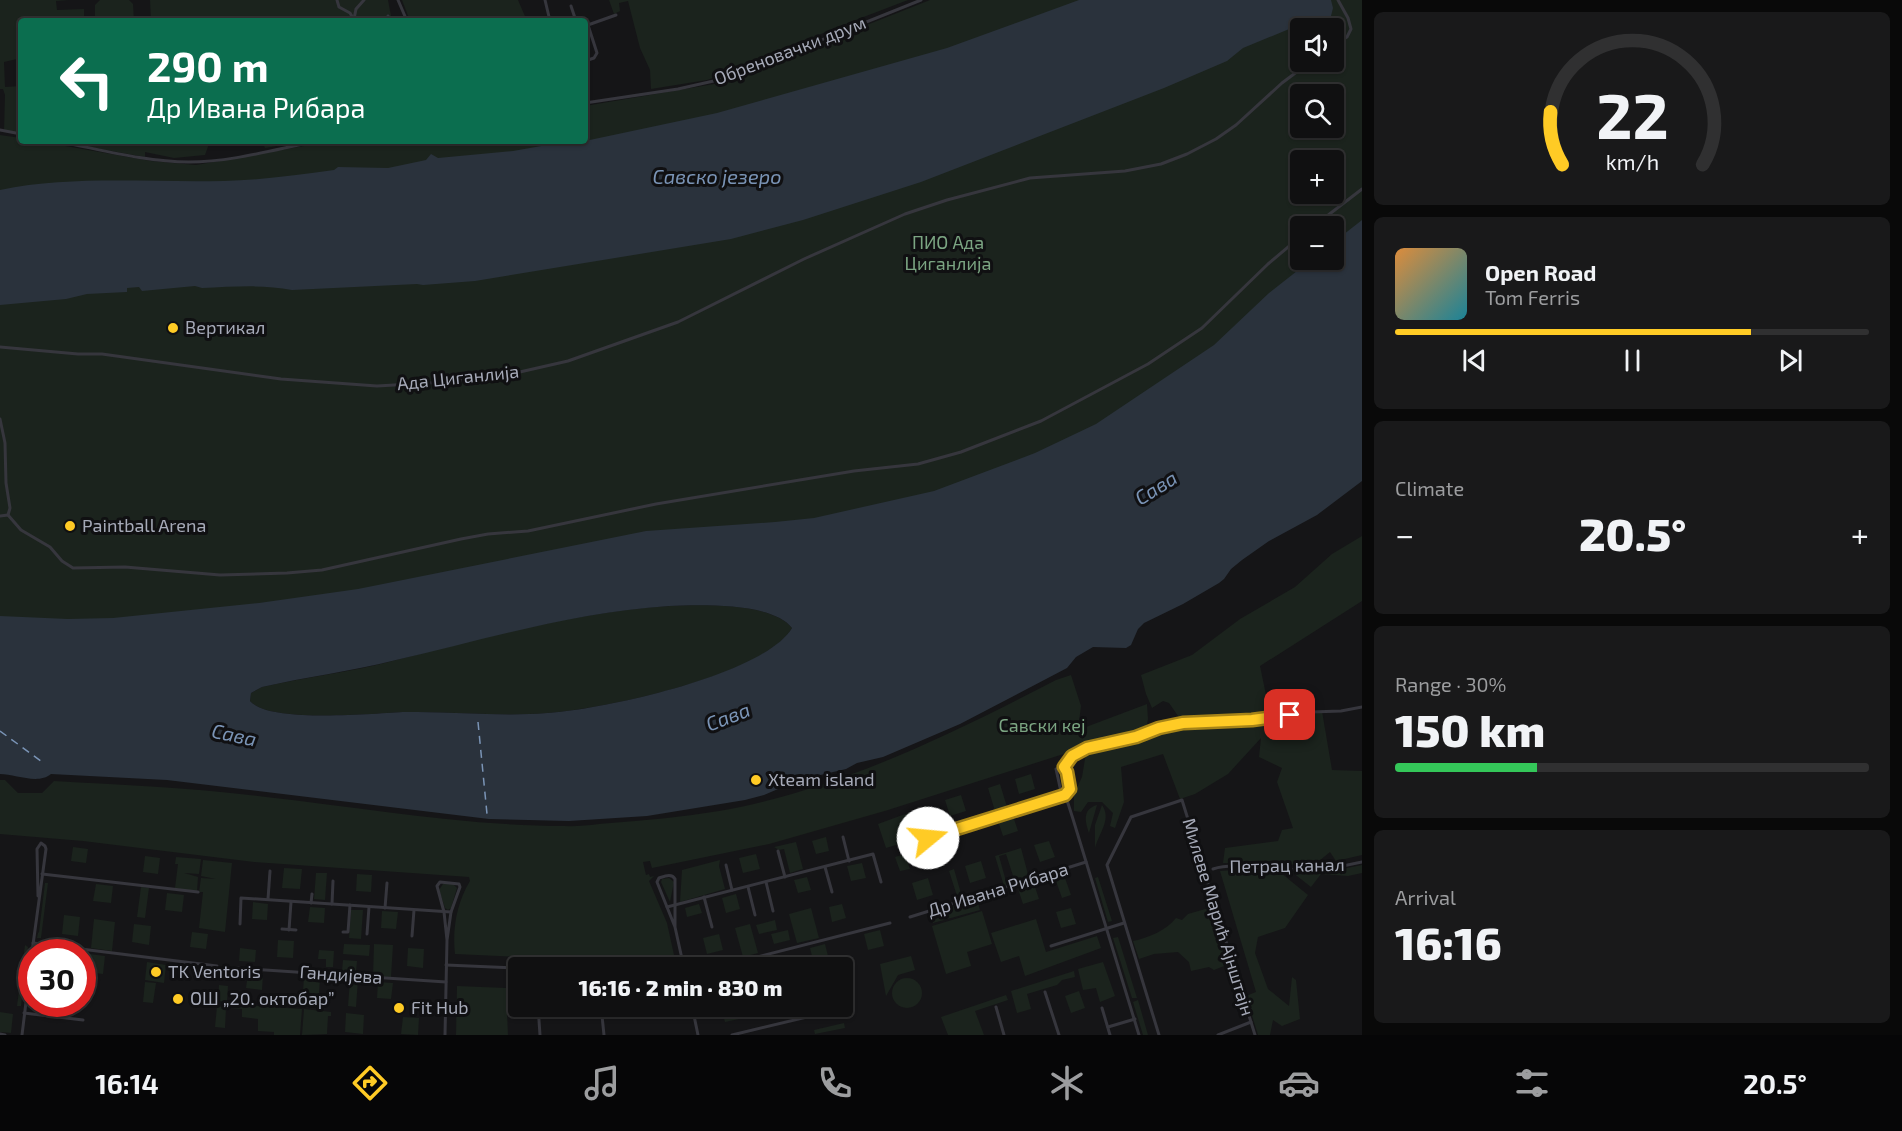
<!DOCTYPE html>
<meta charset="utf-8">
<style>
:root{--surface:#101011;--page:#19191a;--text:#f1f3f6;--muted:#9c9d9f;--line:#303031;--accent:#ffcb25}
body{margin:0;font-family:"Exo 2",sans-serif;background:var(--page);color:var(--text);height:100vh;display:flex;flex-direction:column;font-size:22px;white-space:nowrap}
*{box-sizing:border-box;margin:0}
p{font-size:20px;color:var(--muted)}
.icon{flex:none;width:33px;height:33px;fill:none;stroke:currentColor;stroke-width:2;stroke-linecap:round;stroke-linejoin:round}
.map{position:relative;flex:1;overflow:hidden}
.panel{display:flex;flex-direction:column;gap:12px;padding:12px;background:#090909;width:540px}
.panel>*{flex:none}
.guide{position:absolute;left:18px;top:18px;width:570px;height:126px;border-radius:6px;box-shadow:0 2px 4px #0004,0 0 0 2px var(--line);background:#0b6e4f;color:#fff;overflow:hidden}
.buttons{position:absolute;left:1290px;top:18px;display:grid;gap:12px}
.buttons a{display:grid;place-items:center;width:54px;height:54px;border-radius:6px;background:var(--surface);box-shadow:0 2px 4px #0004,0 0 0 2px var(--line);font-size:30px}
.speed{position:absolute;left:18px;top:939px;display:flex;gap:12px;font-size:30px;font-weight:700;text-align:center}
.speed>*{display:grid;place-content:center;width:78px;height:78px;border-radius:50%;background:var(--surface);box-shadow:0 2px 4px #0004,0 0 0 2px var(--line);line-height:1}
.speed .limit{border:9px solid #d22;background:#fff;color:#111}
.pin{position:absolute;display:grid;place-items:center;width:51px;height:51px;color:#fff;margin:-26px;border-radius:12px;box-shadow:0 3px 9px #0006}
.me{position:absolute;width:66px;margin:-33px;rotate:73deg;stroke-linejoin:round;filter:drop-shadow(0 0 4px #0008)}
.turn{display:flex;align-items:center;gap:21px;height:126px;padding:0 30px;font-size:27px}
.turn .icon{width:78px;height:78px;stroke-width:2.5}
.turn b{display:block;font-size:42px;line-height:51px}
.big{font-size:45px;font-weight:800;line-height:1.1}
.panel .card{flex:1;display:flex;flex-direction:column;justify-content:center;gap:9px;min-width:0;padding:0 21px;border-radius:9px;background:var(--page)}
.panel .dial{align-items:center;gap:0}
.dial svg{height:156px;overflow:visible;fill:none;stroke:var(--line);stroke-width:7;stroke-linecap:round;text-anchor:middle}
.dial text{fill:var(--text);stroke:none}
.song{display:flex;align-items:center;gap:18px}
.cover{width:72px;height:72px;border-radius:9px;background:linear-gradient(135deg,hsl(30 70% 55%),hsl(190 70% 35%))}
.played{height:6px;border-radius:3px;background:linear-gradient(90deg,var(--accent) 75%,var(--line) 75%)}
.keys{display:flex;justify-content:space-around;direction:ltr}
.heat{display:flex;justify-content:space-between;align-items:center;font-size:33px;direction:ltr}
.charge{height:9px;border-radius:4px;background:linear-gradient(90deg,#34c759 30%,var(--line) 0)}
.trip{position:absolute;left:508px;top:957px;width:345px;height:60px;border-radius:6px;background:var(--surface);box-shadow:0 2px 4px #0004,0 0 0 2px var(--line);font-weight:800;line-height:60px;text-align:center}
.menu{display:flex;height:96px;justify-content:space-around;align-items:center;background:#060607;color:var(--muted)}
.menu .icon{width:42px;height:42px}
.menu .active{color:var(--accent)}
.menu b{font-size:27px;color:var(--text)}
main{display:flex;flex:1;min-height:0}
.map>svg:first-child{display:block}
</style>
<main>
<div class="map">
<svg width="1362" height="1035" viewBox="0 0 1362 1035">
<rect width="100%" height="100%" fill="#151517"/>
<g fill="#1b231d" fill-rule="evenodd">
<path d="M0 0H69L56 1 57 10 84 9V21H21V44L17 50 21 52V55L17 59 4 62 5 87 21 86V134L4 131 5 95 3 89H0Z"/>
<path d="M100 0H129L133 4 134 21H95V5Z"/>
<path d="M150 0H388L392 21H151Z"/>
<path d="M402 0H518L527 21H410Z"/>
<path d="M609 0H908L840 26 734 71 707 80 651 89 650 70 640 48 628 1 619 3 620 11 614 14Z"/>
<path d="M930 0H1362V248L1280 316 962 507 0 641V135L21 138V141H37L151 161 196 165 332 141H585V106L720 83ZM1300 28H1334V62H1300ZM1300 94H1334V128H1300ZM1300 160H1334V194H1300ZM1300 226H1334V260H1300Z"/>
<path d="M56 141H210L205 155 174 158 145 152V157Z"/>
<path d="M262 141H305L265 148Z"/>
<path d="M1362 536V601L1260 666 1271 719 1183 723 1169 703 1163 701 1152 708 1146 694 1141 675 1192 655 1240 619 1295 587 1332 554Z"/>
<path d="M669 606C701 605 771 602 792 628 764 676 602 709 547 713 500 717 453 711 406 712 375 713 270 724 250 701L251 693 262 687C306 677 352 672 396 660 487 637 576 612 669 606Z"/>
<path d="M1071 675 1081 706 1078 730 1147 704 1148 719 1146 729 1133 735 1098 743 888 810 769 844 652 868 650 861 643 862 646 875 649 874 650 877 654 876 649 881 667 923 674 955C624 960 574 967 524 966V957L455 954C452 929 457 902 470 881L469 877 254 862 83 841 0 834V780H5L18 793H42L54 781C125 785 195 788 266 797 365 808 464 826 565 826 580 827 596 824 611 823 647 820 683 817 719 811 839 790 949 735 1056 680Z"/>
<path d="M1322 711 1332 770 1362 771V855L1336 861 1330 852 1314 865 1223 863 1225 848 1278 841 1282 830 1293 828 1277 782 1282 768 1259 757 1261 738 1228 774 1195 794 1180 799 1163 754 1121 767 1124 802 1115 828 1110 826 1113 813 1102 802H1088L1081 812 1074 811V794L1082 777 1086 753 1173 725 1268 721 1273 725 1277 737 1311 731 1309 712Z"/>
<path d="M1031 774 1035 789 1019 794 1015 779Z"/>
<path d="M1000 784 1007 807 995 811 988 788Z"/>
<path d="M961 795 966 811 950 816 945 800Z"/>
<path d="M1097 805 1089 833C1085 822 1082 809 1097 805Z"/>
<path d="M1102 805C1112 819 1099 833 1095 848V825Z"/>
<path d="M927 806 936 833 886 848 878 824Z"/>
<path d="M1013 816 1018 831 1003 836 998 821Z"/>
<path d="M826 837 829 851 816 854 812 841Z"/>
<path d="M944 837 949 853 933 858 928 842Z"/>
<path d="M1049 841 1055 857 1040 862 1034 845Z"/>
<path d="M796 842 803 869 790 873 784 849 779 850 774 847Z"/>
<path d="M73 847 88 849 86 863 71 861Z"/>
<path d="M1021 848 1029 878 1015 882 1006 854 999 856 1007 885 1004 886 995 856Z"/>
<path d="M756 854 760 869 743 873 739 858Z"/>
<path d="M905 854 910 869 900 871 895 857Z"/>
<path d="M145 856 160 858 158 874 143 872Z"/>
<path d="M176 857 201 859 199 874 184 873 198 877 197 892 175 888 178 864H175Z"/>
<path d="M203 860 232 863 225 932 199 928 203 892H199L201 878 216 879 201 876Z"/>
<path d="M720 860 719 866 725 889 680 902 682 870Z"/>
<path d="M981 861 986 878 970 883 965 866Z"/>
<path d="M862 863 866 878 851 881 847 866Z"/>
<path d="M1362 865V873L1348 876 1321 874 1311 887 1292 872 1342 869Z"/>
<path d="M284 868 302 869 300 889 282 888Z"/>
<path d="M954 869 962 897 958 899 949 871Z"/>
<path d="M1234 870 1281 873 1308 895 1285 928 1258 937 1255 953 1268 989 1289 1006 1292 977 1296 980 1300 1019 1282 1026 1273 1020 1270 1035H1258L1246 996 1256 992 1220 871Z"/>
<path d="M316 873H327L325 900 314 899Z"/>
<path d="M357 874 372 875 371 892 356 891Z"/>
<path d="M807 877 811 890 798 893 794 880Z"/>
<path d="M1098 877 1112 921 1108 922 1095 878Z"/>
<path d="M669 878 674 882 670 902 661 882 662 879Z"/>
<path d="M928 878 933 895 917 900 912 883Z"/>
<path d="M1065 878 1071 895 1062 898 1056 881Z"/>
<path d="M1033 881 1039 899 1023 904 1017 886Z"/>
<path d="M45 883H48L41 938H37L38 933 39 932Z"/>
<path d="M96 884 113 886 111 903 93 901Z"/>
<path d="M443 884H453L457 888 451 908 448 910 445 908 439 890Z"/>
<path d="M141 887 149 888 145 918 137 917Z"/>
<path d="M167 893 184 895 182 912 165 910Z"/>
<path d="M736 894 740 909 726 913 722 898Z"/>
<path d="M977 899 980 910 933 923V920L941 917 939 910Z"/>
<path d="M253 902 268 904 267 920 252 919Z"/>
<path d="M699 904 702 913 687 917 685 908Z"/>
<path d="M842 904 846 918 832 922 829 907Z"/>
<path d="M310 907 325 908 324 923 308 922Z"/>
<path d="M811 908 819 938 797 943 789 914Z"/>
<path d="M1071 908 1076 924 1061 928 1056 912Z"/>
<path d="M1209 908 1229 964 1214 970 1209 967 1191 971 1189 962 1178 952 1154 954 1139 959 1133 941C1148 938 1167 930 1176 918L1182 920 1188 914Z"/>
<path d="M351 910H363L361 939 349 938Z"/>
<path d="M382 911 398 912 396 929 381 928Z"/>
<path d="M982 911 992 944 967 952 971 966 946 974 932 926Z"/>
<path d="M64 915 80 917 78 936 62 934Z"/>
<path d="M94 919 115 922 112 951 91 948Z"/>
<path d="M1036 919 1046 952 1097 936 1101 948 1025 976 1019 956 1001 962 991 933Z"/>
<path d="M775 920 777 930 759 934 756 925Z"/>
<path d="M134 924 151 926 149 945 132 942Z"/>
<path d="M750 924 758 953 743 957 735 928Z"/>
<path d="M788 930 790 940 774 944 771 934Z"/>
<path d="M880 930 884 946 868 950 864 934Z"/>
<path d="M192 932 208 934 206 949 190 947Z"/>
<path d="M719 934 723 950 707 954 703 938Z"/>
<path d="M1118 937 1137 998H1132L1113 938Z"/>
<path d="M278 940 294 941 293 958 277 957Z"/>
<path d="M344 944 370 945 369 956 343 954Z"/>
<path d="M374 944 393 945 391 977 373 976Z"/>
<path d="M825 944 829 960 814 964 810 948Z"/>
<path d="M25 945 28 947 21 1006H17Z"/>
<path d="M240 948 256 950 255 962 239 961Z"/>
<path d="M408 948 424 949 423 968 407 966Z"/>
<path d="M319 950 334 951 333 967H326V959H318Z"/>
<path d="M89 954 105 956 103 974 87 972Z"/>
<path d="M911 956 915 970 898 975 886 996 880 964Z"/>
<path d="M670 957 674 967H663L661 962 655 960 545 967Z"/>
<path d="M343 960 357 961 356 972 342 971Z"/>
<path d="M147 962 166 965 164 983 145 980Z"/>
<path d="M1103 962 1115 996 1100 1002 1096 988 1083 990 1078 969Z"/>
<path d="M1074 971 1075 977 1062 980 1057 985 1027 994 1031 1009 1017 1013 1011 991Z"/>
<path d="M248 973 263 974 262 990 246 988Z"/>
<path d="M304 976 320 978 319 994 303 992Z"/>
<circle cx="907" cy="993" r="15"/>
<path d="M350 980H358L356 1007 348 1006Z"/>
<path d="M145 982 156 983 153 1003 143 1002Z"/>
<path d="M378 982 393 983 391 999 377 998Z"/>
<path d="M219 985 228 986 227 1002 218 1001Z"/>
<path d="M457 986 506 988 508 1035H456Z"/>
<path d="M1079 991 1085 1008 1071 1013 1065 996Z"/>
<path d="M1006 995 1008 1000 975 1011 984 1035H948L941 1017Z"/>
<path d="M1138 1000 1148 1035H1143L1133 1002Z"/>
<path d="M230 1004 302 1009 300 1035H274V1032L258 1031V1019L242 1017V1009L230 1008Z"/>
<path d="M217 1006 226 1008 225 1028 215 1027Z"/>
<path d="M721 1007H736L739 1019 725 1022Z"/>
<path d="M304 1009 331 1012V1016H328L327 1034 302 1035Z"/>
<path d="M0 1012 13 1014 11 1033 0 1032Z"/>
<path d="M346 1013 364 1015 363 1034 345 1032Z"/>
<path d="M403 1017 419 1018 418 1035 401 1034Z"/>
<path d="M844 1023 845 1028 815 1034 814 1030Z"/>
</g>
<g fill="#2a323c" fill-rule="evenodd">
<path d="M1079 0H1331L1333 8 1331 16 1316 25 1309 23 1294 27 1243 48 1227 61 1164 88 921 182 803 220 731 239 475 281 423 285 417 284 292 290C263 284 232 287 202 288L195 286 142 291 139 287 127 288V292L87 294 66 299 0 305V190C73 175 150 183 224 181 261 180 297 175 334 170L338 167 388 168 426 160 431 154 438 158 513 151 558 143 585 141 717 113 947 48Z"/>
<path d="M1362 220V481L1317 515 1269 541 1242 560 1231 569 1224 579 1219 583 1183 604 1144 623 1138 629 1131 645 1126 648 1093 647 1076 657 1067 668 960 724 883 757 857 763 846 769 799 780 764 795 745 800 647 816 569 821 489 819 167 780 51 774C38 785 15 774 0 774V616L68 619 113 618 259 603 358 589 646 531 775 522 814 518 934 491 1035 453 1096 424 1214 345 1269 293 1311 260H1334V242ZM669 606C700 605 772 602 792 628 764 675 601 710 547 713 500 717 453 711 406 712 375 713 270 724 250 701L251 693 262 687C306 677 352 671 396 660 487 639 575 612 669 606Z"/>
</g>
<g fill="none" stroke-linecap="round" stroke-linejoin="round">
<g stroke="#7a94b6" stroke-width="1.5" stroke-dasharray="8 6" stroke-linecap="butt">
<path d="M478 722 487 814"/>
<path d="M0 731 45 764"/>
</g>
<g stroke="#36363d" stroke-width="3">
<path d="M337 0 339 7 350 13 354 20"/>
<path d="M398 0 407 21"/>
<path d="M545 0 550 21"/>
<path d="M571 6 576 21"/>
<path d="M354 19 356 9 364 0"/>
<path d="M386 21 388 16"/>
<path d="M585 26 616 15"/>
<path d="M1334 45 1347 37 1351 29 1348 18 1338 0"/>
<path d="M585 61 594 58 597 53 588 25"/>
<path d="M585 103 678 89 727 78 921 0"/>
<path d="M0 130 21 134"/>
<path d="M56 141C99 149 145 162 189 162 232 162 276 149 318 141"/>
<path d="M1314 226 1362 189"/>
<path d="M0 347 78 354H102L281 379 377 386 446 382 511 374 568 361 678 322 804 259 905 214 947 200 1030 178 1125 171 1161 164 1187 154 1216 139 1236 125 1282 83 1310 62"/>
<path d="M0 419 5 443 6 483 10 508 8 515"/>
<path d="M0 516 8 515 21 530 50 547 62 561 73 568 125 567 220 575 287 573 322 570 461 539 488 534 528 531 656 504 854 471 918 464 961 452 1041 421 1148 364 1202 328 1268 264 1300 237"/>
<path d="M1064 767 1072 756 1087 748 1136 737 1173 725 1271 719 1311 712 1341 711 1362 707"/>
<path d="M1065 794 1070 789 1067 772 1064 767 1056 769 1061 792 1065 794 1073 819 1139 1035"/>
<path d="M843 837 849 861"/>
<path d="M915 843 1065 795"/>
<path d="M778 851 785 877"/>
<path d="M726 865 732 890"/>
<path d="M825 867 832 892"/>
<path d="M1213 869C1232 863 1254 868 1274 869 1303 871 1333 869 1362 862"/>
<path d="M42 874 198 892"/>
<path d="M766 882 773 911"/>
<path d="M748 887 755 915"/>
<path d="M704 897 712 927"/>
<path d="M268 899 270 871"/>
<path d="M311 903 312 894"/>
<path d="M332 904 333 881"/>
<path d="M667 907 873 854 881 882"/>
<path d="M385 908 387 883"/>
<path d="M910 917 1086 862"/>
<path d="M240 924 241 898 451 912"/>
<path d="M675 927V879C672 873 665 876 659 878L657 882 675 927 684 968"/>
<path d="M282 929 296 930"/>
<path d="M289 930 291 902"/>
<path d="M343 932H348L350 905"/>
<path d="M367 934 369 907"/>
<path d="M412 936 414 910"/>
<path d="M33 943 217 966"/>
<path d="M1051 946 1124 923"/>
<path d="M32 952 46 849 45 846 41 843 37 849 38 896"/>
<path d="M446 965 519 968"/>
<path d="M236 968 446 982"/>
<path d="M585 968 651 962H656L661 968"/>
<path d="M714 968 890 923"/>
<path d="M1045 992 1059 1035"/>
<path d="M538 1006 540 1035"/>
<path d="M601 1006 604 1035"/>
<path d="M692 1006 698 1035"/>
<path d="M996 1007 1004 1035"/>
<path d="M1102 1008 1110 1035"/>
<path d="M24 1013 83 1020"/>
<path d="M1108 1027 1135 1019"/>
<path d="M0 1034 5 1035"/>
<path d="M22 1035 32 953"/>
<path d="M445 1035 447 940 444 912 437 886 440 882 459 884 460 887 451 912 447 940"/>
<path d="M732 1035 811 1016"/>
<path d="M1159 1035 1107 865 1131 817 1182 800 1255 1035"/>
<path d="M1218 1035 1251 1022"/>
</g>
</g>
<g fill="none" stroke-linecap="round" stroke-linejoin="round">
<defs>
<path id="route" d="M928 838 1065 795 1070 789 1067 772 1064 767 1072 756 1087 748 1136 737 1159 728 1183 723 1252 720 1290 715"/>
</defs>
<use href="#route" stroke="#a68418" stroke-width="15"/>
<use href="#route" stroke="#ffcb25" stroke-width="10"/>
</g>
<g fill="#ffcb25" stroke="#101012" stroke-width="2">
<circle cx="173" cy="328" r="6"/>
<circle cx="70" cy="526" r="6"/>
<circle cx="756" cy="780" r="6"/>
<circle cx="156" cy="972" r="6"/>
<circle cx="178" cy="999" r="6"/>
<circle cx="399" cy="1008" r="6"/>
</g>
<g text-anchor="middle" stroke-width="6" stroke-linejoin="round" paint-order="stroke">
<g font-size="18" fill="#a6aab8" stroke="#101012">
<text transform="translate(790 51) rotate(-21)" y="6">Обреновачки друм</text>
<text transform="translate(458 378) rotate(-6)" y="6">Ада Циганлија</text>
<text transform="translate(1287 866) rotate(-1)" y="6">Петрац канал</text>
<text transform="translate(998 890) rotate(-17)" y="6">Др Ивана Рибара</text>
<text transform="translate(1218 917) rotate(73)" y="6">Милеве Марић Ајнштајн</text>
<text transform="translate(341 975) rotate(4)" y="6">Гандијева</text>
</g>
<g font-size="18" fill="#7ba582" stroke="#101012">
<text x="948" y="249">ПИО Ада<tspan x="948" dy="21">Циганлија</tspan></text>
<text x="1042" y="732">Савски кеј</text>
</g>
<g font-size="18" fill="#a6aab8" stroke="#101012" text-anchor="start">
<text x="185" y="334">Вертикал</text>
<text x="82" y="532">Paintball Arena</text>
<text x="768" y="786">Xteam island</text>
<text x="168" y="978">TK Ventoris</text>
<text x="190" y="1005">ОШ „20. октобар”</text>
<text x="411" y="1014">Fit Hub</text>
</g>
<g font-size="20" font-style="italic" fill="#7a94b6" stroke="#101012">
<text x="717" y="184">Савско језеро</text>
<text transform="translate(1156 488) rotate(-32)" y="7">Сава</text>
<text transform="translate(728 717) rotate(-21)" y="7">Сава</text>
<text transform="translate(234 735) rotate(12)" y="7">Сава</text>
</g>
</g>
</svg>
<div class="buttons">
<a><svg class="icon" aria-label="sound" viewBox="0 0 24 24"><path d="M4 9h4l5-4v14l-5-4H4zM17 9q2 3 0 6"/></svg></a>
<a><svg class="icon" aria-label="search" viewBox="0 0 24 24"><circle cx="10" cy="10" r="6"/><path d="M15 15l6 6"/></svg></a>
<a>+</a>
<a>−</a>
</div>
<div class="speed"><div class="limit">30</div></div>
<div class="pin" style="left:1290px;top:715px;background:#d93025"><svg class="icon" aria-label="arrive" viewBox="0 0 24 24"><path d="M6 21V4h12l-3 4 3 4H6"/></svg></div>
<svg class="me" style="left:928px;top:838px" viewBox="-20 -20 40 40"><circle r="19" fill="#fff"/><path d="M0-13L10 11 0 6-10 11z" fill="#ffcb25"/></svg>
<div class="trip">16:16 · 2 min · 830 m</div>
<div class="guide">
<div class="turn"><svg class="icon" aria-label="left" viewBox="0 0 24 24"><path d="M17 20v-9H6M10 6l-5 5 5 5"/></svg><div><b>290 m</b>Др Ивана Рибара</div></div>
</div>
</div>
<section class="panel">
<div class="card dial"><svg viewBox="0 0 100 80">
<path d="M14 69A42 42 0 1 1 86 69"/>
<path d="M14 69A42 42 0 0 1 8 42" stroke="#ffcb25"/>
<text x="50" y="56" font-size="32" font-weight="700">22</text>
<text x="50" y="72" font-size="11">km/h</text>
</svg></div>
<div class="card">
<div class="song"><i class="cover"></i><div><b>Open Road</b><p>Tom Ferris</p></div></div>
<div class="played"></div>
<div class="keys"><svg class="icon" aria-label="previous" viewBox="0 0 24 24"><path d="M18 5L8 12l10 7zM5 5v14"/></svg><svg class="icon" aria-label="pause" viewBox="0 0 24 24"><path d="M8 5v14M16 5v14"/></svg><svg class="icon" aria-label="next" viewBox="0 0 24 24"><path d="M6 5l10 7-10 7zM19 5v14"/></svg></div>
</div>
<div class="card"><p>Climate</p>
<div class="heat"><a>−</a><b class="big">20.5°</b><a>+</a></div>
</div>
<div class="card"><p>Range · 30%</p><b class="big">150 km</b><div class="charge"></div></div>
<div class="card"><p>Arrival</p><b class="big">16:16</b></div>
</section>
</main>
<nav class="menu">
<b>16:14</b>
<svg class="icon active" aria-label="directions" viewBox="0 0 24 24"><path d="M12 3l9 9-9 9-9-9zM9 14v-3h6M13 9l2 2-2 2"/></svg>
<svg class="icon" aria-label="music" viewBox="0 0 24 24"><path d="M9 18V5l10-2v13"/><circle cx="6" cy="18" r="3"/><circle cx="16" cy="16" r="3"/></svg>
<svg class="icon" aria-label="phone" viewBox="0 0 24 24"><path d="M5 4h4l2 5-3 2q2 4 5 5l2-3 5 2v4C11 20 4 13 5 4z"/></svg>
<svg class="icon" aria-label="climate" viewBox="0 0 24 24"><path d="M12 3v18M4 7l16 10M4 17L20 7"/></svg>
<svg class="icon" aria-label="car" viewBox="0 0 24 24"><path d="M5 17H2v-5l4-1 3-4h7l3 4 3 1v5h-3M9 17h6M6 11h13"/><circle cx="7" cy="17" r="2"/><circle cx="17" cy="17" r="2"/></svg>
<svg class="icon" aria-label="filters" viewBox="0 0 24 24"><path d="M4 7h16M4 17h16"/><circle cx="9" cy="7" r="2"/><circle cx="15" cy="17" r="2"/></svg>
<b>20.5°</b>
</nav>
